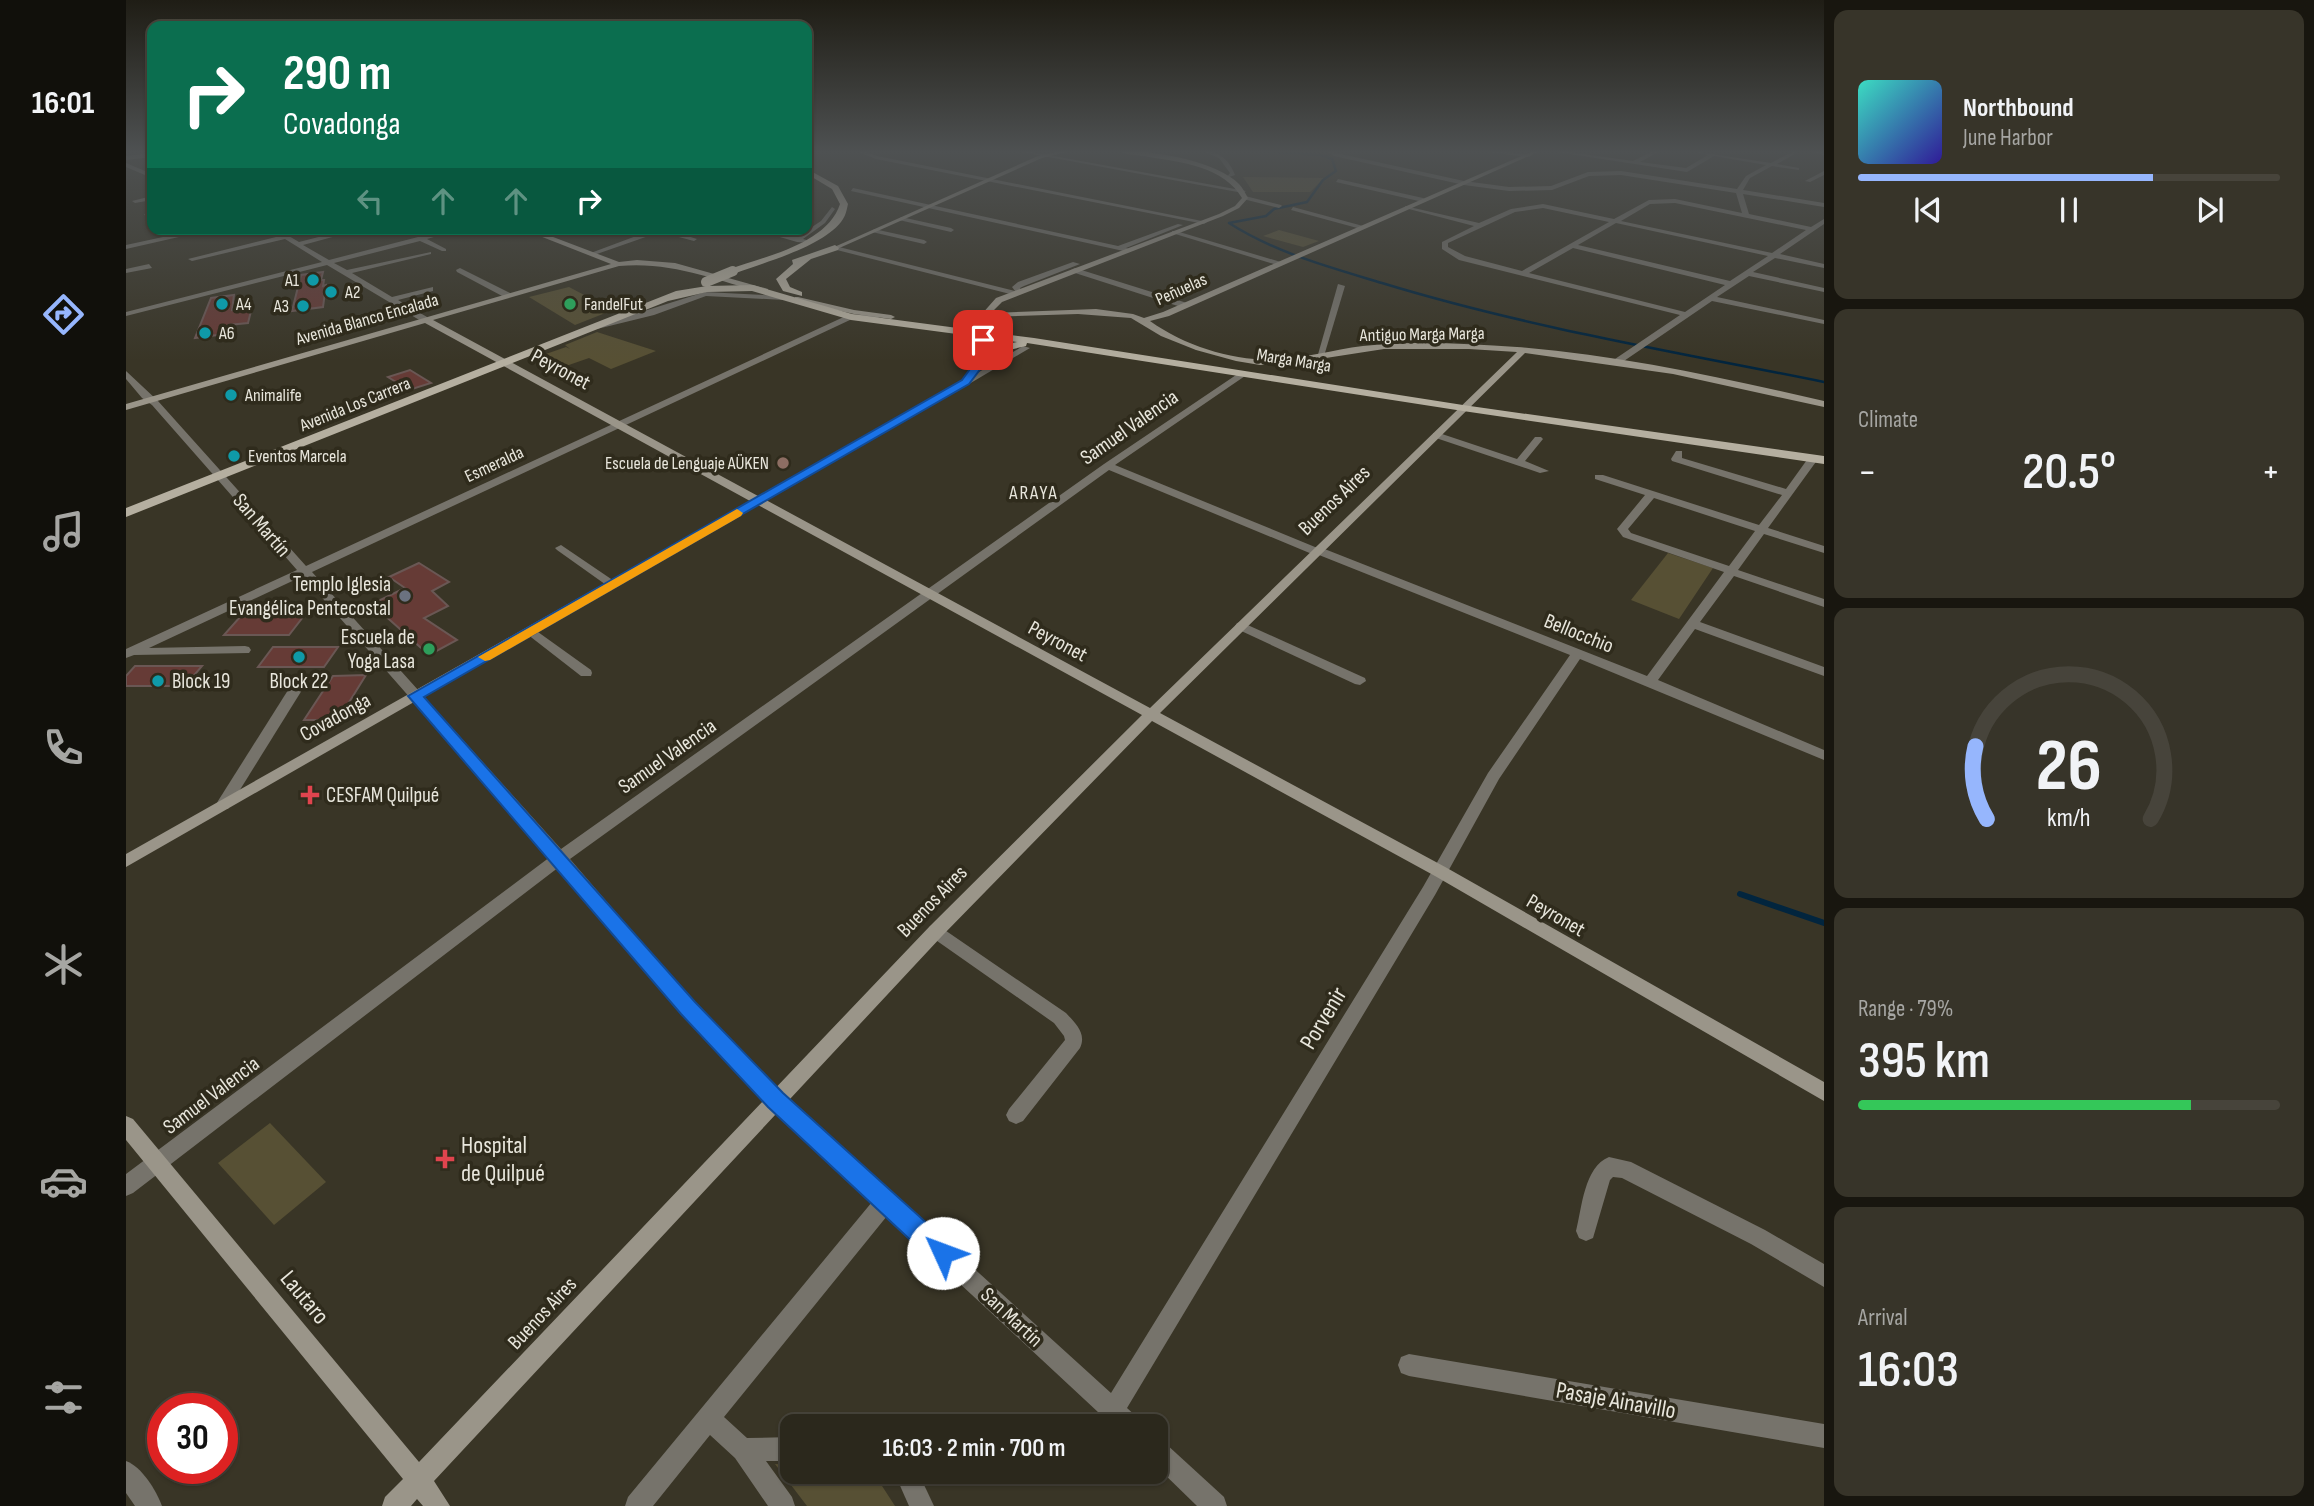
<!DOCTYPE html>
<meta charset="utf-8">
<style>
:root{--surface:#2b281c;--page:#373429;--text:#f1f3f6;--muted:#a6a6a3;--line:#47443b;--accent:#96b6fd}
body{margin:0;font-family:"Sofia Sans Condensed",sans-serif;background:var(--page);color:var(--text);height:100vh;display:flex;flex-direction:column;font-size:26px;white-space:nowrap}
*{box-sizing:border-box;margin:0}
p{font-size:23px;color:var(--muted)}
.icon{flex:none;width:38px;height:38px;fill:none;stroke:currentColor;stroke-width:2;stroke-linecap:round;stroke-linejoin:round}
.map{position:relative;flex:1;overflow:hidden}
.side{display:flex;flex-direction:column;gap:10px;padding:10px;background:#18160f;width:490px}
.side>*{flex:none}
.hud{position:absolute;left:21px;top:21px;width:665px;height:214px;border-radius:14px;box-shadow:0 2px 5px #0004,0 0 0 2px var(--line);background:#0b6e4f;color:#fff;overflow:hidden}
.speed{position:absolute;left:21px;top:1393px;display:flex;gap:14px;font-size:35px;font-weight:700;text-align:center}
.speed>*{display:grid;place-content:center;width:91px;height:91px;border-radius:50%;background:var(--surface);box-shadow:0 2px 5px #0004,0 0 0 2px var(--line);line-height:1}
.speed .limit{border:10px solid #d22;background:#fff;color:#111}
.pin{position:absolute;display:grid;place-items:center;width:60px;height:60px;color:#fff;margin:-30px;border-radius:14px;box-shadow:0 4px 10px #0006}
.me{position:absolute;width:77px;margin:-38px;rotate:313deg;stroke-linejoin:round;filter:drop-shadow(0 0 5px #0008)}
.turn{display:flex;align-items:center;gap:24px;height:147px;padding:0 21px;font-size:32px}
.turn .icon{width:91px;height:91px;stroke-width:2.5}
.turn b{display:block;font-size:49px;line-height:60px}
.lanes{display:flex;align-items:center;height:66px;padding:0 21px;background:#0003;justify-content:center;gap:35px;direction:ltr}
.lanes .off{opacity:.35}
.big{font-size:52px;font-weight:600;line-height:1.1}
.side .widget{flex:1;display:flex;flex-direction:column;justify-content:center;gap:10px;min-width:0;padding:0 24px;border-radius:14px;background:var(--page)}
.side .dial{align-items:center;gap:0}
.dial svg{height:182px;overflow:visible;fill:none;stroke:var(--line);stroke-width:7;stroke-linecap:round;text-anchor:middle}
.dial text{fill:var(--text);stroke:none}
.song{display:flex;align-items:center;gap:21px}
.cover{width:84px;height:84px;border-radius:10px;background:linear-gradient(135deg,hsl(170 70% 55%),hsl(250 70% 35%))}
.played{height:7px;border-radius:4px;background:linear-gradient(90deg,var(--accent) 70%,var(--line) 70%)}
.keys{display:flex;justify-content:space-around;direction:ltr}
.heat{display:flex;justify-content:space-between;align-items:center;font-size:38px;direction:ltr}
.charge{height:10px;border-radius:5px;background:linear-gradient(90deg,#34c759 79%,var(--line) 0)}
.trip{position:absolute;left:654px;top:1414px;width:388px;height:70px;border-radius:14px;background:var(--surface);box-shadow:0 2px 5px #0004,0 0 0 2px var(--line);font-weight:600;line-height:70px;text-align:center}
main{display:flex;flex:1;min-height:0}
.menu{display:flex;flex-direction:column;width:126px;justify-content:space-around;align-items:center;background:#11100b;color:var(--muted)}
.menu .icon{width:49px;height:49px}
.menu .active{color:var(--accent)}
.menu b{font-size:32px;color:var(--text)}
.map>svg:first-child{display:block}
</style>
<main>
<nav class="menu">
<b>16:01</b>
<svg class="icon active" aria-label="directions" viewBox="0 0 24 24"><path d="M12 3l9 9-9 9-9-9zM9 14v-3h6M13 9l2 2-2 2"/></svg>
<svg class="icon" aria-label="music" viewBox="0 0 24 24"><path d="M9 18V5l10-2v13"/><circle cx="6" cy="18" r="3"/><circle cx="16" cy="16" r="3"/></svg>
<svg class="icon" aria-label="phone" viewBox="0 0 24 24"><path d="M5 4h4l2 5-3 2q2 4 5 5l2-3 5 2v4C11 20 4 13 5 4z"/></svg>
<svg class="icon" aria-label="climate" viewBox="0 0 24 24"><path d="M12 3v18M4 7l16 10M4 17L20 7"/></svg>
<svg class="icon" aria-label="car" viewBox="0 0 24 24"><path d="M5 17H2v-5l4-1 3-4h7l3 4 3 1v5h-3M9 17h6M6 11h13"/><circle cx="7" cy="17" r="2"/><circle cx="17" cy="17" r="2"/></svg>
<svg class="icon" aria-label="filters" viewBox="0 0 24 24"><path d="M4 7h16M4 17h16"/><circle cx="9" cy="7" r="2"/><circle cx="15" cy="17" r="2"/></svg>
</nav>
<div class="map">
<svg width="1698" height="1506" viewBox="0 0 1698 1506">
<rect width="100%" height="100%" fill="#393526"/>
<g fill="#575034">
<path d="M1117 177 1198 178 1184 192H1127Z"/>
<path d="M1153 230 1193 241 1177 247 1137 236Z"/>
<path d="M443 287 487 310 449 325 403 297Z"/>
<path d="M471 332 530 351 485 369 463 358 440 366 417 355 440 347 444 349 439 345Z"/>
<path d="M1542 553 1587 568 1553 619 1505 600Z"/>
<path d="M144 1123 200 1182 148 1225 92 1163Z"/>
<path d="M649 1464 667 1465V1472H747L769 1506H681Z"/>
</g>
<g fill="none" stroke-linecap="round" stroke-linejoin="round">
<path stroke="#02253e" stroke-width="2.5" d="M1137 151 1195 155 1206 159 1210 171 1197 180 1181 202 1148 209 1140 216 1103 223C1150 253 1203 267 1256 283 1400 327 1550 352 1698 382"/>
<path stroke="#02253e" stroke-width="6" d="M1614 894 1698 923"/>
</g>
<g fill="#663b36" stroke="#6a5754" stroke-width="2">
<path d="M197 272 195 280H198L197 286 200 285 197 307 166 311 175 275Z"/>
<path d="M108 295 106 310 126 307 122 323 102 325 99 334 69 338 85 298Z"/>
<path d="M284 370 305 383 283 390 262 377Z"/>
<path d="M293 563 323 582 306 591 322 606 298 618 331 640 303 655 246 604 279 588 263 577Z"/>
<path d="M114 617H177L163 635H98Z"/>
<path d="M147 647H212L198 667H132Z"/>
<path d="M9 666H76L59 686H0V676Z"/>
<path d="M240 675 212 720H178L207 676Z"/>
</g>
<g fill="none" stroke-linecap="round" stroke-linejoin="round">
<g fill="#76736b" fill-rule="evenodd">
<path d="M730 151H737L751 156 1081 222 1078 224 750 159Z"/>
<path d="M890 151H900L1120 191 1117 193Z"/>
<path d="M1076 151C1093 150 1104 161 1109 175L1100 178 1104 173 1093 158Z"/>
<path d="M1201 151 1338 181 1383 187 1425 186 1462 172 1495 171 1611 189 1620 176 1640 165 1588 156 1561 172 1424 151H1436L1507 161 1527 151H1534L1514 162 1560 168 1582 155 1566 151 1645 163 1668 151H1674L1651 164 1673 168V170L1646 166 1624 178 1617 190 1698 203V207L1617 194 1623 214 1685 227 1698 219V224L1654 254 1698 264V268L1649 258 1627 272 1698 288V292L1623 276 1591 297 1698 320V324L1586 301 1495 363H1489V359L1554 315 1333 260 1316 249V242L1348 226 1279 208V206L1353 223 1385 209 1417 204 1488 219 1523 200 1549 199 1616 213 1610 193 1495 175 1463 176 1426 190 1383 191 1338 185 1208 156ZM1549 203 1680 230 1646 253 1495 221 1524 204ZM1417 208 1483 222 1396 271 1339 256 1322 247V243L1389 212ZM1490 223 1642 256 1604 281 1452 245ZM1447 248 1599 285 1559 312 1403 273Z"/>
<path d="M1353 151H1371L1406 155 1403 157Z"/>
<path d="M1681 151H1698V155Z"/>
<path d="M26 153V157L0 160V156Z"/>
<path d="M0 163 26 174V178L0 167Z"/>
<path d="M1698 171V175L1684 182 1679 181Z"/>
<path d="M1212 179 1297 198 1300 200 1297 202 1210 182Z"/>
<path d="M727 188 992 246 1052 224 1057 225 1000 248 1006 250 1002 252 725 191Z"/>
<path d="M26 196V200L9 203 6 201Z"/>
<path d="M1119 196 1155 205 1156 206 1153 208 1117 199Z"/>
<path d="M706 207 709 209 699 223 677 239 684 241V243L671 242 627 229H639L671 237 695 221Z"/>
<path d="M1167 207 1237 226 1238 227 1235 229 1165 210Z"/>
<path d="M26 212V216L18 215 19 214Z"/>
<path d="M775 217 825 228 828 230 825 232 773 220Z"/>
<path d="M74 229H88L0 249V245Z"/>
<path d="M143 229H151L173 242 224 229H236L177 245 203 260 323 229H335L301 239 320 249V251H316L294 241 208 263 221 270 305 252V254L226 273 266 297 307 287V291L272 300 301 317V321H295L201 265 0 316V312L196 262 159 239 66 261 62 259 154 236Z"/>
<path d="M529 229H539L571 239 568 241 534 232 468 255 462 254Z"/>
<path d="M748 229 798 240 801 242 798 244 746 232Z"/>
<path d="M1046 231H1050L1158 263 1151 265 1046 233Z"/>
<path d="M709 246 889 291 886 287 892 282 947 262 954 264 898 286 894 288 896 293 888 295 707 249Z"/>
<path d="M23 264 26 268 0 273V269Z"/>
<path d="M334 268 384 293 385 295 378 297 331 272 330 270Z"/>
<path d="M949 268 1061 303 1062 305 1055 307 946 272 945 270Z"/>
<path d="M1212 284 1219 286 1198 356 1191 358Z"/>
<path d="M579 292 658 296 662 298 658 300 580 296 528 315 471 329 467 327Z"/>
<path d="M755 314 756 316 752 318 726 319 186 572 435 849 978 464 1116 371 1119 372V376L989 465 1189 547 1196 548 1521 676 1598 572 1497 537 1491 529 1519 495 1469 479V475H1477L1633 525 1656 495 1546 461 1545 459 1550 451H1556V458L1660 489 1683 457H1691L1692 459 1642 528 1698 546V553L1638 534 1612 570 1698 599V607L1608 576 1574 622 1698 667V676L1569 629 1532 680 1698 750V760L1454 659 1373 779 1309 895 1001 1408 1012 1418 1016 1426H987L761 1216 598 1417 621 1438 667 1437V1461H640L666 1497 669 1506H642L609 1458 584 1435 527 1506H499L502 1497 746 1202 642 1106 556 1013 433 867 7 1193 0 1196V1174L424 857 177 576 23 648 119 646 123 647 125 650 123 653 8 655 0 658V649L171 570 26 405 16 398 0 379V371L32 401 180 566 722 315ZM983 470 1186 554 1193 555 1444 655 1362 773 1297 887 985 1393 656 1094 568 1003 444 859ZM1528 498 1629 531 1603 566 1505 533 1502 529Z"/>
<path d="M897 346 904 348 843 384 836 382Z"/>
<path d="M1307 433H1313L1391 459 1409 437H1415L1417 439 1399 461 1423 471 1414 473 1307 437Z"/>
<path d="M435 545 491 583V587H483L431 550 429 548Z"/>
<path d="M1115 622 1239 678 1240 681 1234 685 1229 684 1111 629 1109 626 1111 623Z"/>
<path d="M405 627 465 670 466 673 465 676H455L401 634 399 631Z"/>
<path d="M174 678 181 682 102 809H92L90 805 92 801 169 679Z"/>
<path d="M810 924 940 1013C949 1023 961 1033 954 1048L897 1121 890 1124 883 1121 880 1115 883 1109 939 1040 938 1036 928 1023 804 936 802 931 804 926Z"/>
<path d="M1483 1157 1505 1162 1639 1230 1698 1264V1287L1625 1244 1496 1178 1487 1177 1484 1180 1467 1238 1460 1241 1453 1238 1450 1231C1456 1208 1458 1167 1483 1157Z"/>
<path d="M1283 1354 1698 1424V1448L1283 1376 1275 1373 1272 1365 1275 1357Z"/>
<path d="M1031 1439 1039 1443 1098 1497 1101 1506H1071L1031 1467Z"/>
<path d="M0 1461C16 1467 30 1490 36 1506H9L0 1493Z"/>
<path d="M768 1472H792L808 1506H783Z"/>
</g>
<g fill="#9a9589" fill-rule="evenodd">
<path d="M935 151H944L916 158 711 249 706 248 912 156Z"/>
<path d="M991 151C1022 149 1091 161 1113 184 1117 188 1119 193 1122 198L1113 208 1097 216 876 302 865 313 970 309 1007 314 1018 318 1037 312 1407 151H1414L1043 316 1024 321C1062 348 1113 363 1159 359 1189 356 1218 347 1248 345 1295 341 1343 344 1391 347 1494 355 1597 378 1698 401V407L1547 374 1399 353 1034 713 1321 868 1698 1082V1101L1309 876 1026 721 816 936 308 1481 324 1506H297L291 1499 285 1506H256L259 1497 277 1479 0 1140V1116L7 1119 293 1462 804 926 1016 715 632 505 0 867V854L624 501 299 323 0 410V404L485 264 396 229H406L493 262 511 260 549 263 642 289V293H639C589 280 545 261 493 266L307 320 632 496 837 380 853 359 855 315 870 298 1093 214 1109 206 1116 198C1098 167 1056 162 1023 157 1013 155 1001 155 991 151ZM952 314 1005 318 1035 336 1070 350 1110 361 1134 365 1161 364 1258 349H1343L1391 352 1024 708 640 500 843 384 861 359 863 317Z"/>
<path d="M672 297 728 310 765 315 769 317 765 319 728 314 669 301V297Z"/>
</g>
<g fill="#b5afa0" fill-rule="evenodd">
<path d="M681 169 712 186 722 204C721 208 720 215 717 219 700 246 639 262 610 273H604V269C640 256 701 244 714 204L706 189 681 174Z"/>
<path d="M709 245 713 248 712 250 685 259 660 279 664 287 676 292V296L657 291 650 279 667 264 666 260Z"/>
<path d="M627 285 726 314 908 338 1337 405 1698 456V464L1337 411 901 343 900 346 883 350 857 362 853 361V357L876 345 891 342 725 320 626 291 581 292 542 301 0 517V508L550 291 581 286Z"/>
</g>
<path stroke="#b5afa0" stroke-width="10" d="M580 282 607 271"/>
</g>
<linearGradient id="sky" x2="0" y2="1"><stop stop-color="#1f1d15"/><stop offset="0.42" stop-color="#4e5152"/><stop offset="1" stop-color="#4e5152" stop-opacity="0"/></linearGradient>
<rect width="1698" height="361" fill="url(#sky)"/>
<path fill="#1a73e8" stroke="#114b97" stroke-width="2" d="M857 338 862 340V359L843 384 298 697 569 1002 657 1093 825 1245 828 1253 825 1262 817 1265 808 1262 642 1107 555 1014 282 696 836 380 852 358V340Z"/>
<path fill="#f59e0b" d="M611 509 617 513 615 516 364 660 359 661 352 657Z"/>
<g fill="#0f9aa8" stroke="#2f2b1c" stroke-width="2.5">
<circle cx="187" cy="280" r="7"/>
<circle cx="205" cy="292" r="7"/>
<circle cx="96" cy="304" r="7"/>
<circle cx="177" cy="306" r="7"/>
<circle cx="79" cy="333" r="7"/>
<circle cx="105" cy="395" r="7"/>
<circle cx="108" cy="456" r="7"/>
<circle cx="173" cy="657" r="7"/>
<circle cx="32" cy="681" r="7"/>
</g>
<g fill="#2e9e5b" stroke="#2f2b1c" stroke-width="2.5">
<circle cx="444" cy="304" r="7"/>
<circle cx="303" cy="649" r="7"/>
</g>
<circle fill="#8d6e63" stroke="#2f2b1c" stroke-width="2.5" cx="657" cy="463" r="7"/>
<circle fill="#6b7280" stroke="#2f2b1c" stroke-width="2.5" cx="279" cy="596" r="7"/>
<g fill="#e0444e" stroke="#2f2b1c" stroke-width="2.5">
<path d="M180.5 784.5h7v7h7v7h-7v7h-7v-7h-7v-7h7z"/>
<path d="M315.5 1148.5h7v7h7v7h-7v7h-7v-7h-7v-7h7z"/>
</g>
<g text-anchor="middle" stroke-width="7" stroke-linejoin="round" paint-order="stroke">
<g font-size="18" fill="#e8e6dc" stroke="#2f2b1c" text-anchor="start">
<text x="173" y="286" text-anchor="end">A1</text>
<text x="219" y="298">A2</text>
<text x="110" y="310">A4</text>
<text x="458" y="310">FandelFut</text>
<text x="163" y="312" text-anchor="end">A3</text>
<text x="93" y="339">A6</text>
<text x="119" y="401">Animalife</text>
<text x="122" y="462">Eventos Marcela</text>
<text x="643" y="469" text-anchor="end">Escuela de Lenguaje AÜKEN</text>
</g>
<g font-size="18" fill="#e8e6dc" stroke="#2f2b1c">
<text transform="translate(1055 289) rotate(-24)" y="6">Peñuelas</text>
<text transform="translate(241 319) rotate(-16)" y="6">Avenida Blanco Encalada</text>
<text transform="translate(1296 334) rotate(-1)" y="6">Antiguo Marga Marga</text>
<text transform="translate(1168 360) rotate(9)" y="6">Marga Marga</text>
<text transform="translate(229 404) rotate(-22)" y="6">Avenida Los Carrera</text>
<text transform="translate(368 464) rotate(-25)" y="6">Esmeralda</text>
</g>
<g font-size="19" letter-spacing="2" fill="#e8e6dc" stroke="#2f2b1c">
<text x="908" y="499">ARAYA</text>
</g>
<g font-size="21" fill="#e8e6dc" stroke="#2f2b1c">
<text transform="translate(435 369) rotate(28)" y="7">Peyronet</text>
<text transform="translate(1003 427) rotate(-35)" y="7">Samuel Valencia</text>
<text transform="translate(1208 500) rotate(-44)" y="7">Buenos Aires</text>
<text transform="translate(136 525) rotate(49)" y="7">San Martín</text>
<text transform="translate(1453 633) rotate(22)" y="7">Bellocchio</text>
<text transform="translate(932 641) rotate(28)" y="7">Peyronet</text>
<text transform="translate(209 717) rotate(-29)" y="7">Covadonga</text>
<text transform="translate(541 756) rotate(-35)" y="7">Samuel Valencia</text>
<text transform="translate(806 901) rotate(-46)" y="7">Buenos Aires</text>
<text transform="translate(1430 915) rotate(30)" y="7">Peyronet</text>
<text transform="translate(85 1095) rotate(-37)" y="7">Samuel Valencia</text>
<text transform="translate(416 1313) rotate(-47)" y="7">Buenos Aires</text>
<text transform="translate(886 1317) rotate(43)" y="7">San Martín</text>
</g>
<g font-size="21" fill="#e8e6dc" stroke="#2f2b1c" text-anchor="end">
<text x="265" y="591">Templo Iglesia<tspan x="265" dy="24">Evangélica Pentecostal</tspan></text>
<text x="289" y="644">Escuela de<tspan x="289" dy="24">Yoga Lasa</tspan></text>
<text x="46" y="688" text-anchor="start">Block 19</text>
<text x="173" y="688" text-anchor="middle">Block 22</text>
<text x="200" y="802" text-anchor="start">CESFAM Quilpué</text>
</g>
<g font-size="24" fill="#e8e6dc" stroke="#2f2b1c">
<text transform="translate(1197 1018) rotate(-59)" y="8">Porvenir</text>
<text transform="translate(179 1297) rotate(50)" y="8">Lautaro</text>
<text transform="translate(1490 1400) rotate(10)" y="8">Pasaje Ainavillo</text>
</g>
<g font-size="24" fill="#e8e6dc" stroke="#2f2b1c" text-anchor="start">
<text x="335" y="1153">Hospital<tspan x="335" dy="28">de Quilpué</tspan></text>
</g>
</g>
</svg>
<div class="speed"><div class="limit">30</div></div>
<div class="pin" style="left:857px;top:340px;background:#d93025"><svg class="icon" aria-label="arrive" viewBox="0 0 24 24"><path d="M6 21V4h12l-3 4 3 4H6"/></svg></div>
<svg class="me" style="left:817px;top:1253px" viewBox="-20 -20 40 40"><circle r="19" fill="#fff"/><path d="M0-13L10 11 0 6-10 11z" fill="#1a73e8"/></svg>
<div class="trip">16:03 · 2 min · 700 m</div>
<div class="hud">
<div class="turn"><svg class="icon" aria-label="right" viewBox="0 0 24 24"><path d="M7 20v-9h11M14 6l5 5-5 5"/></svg><div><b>290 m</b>Covadonga</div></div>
<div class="lanes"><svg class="icon off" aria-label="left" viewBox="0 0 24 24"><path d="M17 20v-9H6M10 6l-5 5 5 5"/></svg><svg class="icon off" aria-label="ahead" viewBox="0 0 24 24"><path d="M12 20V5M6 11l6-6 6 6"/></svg><svg class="icon off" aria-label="ahead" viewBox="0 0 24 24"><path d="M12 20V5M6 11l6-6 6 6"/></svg><svg class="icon" aria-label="right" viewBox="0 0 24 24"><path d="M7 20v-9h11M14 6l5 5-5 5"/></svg></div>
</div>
</div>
<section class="side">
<div class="widget">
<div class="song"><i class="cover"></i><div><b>Northbound</b><p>June Harbor</p></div></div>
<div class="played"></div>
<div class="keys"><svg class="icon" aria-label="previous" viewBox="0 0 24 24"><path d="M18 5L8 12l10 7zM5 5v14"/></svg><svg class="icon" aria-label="pause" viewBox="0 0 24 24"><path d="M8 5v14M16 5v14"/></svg><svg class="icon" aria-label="next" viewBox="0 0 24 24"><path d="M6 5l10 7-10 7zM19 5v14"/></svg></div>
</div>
<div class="widget"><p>Climate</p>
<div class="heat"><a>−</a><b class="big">20.5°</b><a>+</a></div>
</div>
<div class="widget dial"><svg viewBox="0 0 100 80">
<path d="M14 69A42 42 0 1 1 86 69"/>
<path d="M14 69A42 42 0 0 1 9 37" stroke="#96b6fd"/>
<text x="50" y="56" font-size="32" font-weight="700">26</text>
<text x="50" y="72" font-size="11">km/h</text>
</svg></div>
<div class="widget"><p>Range · 79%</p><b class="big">395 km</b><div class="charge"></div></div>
<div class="widget"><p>Arrival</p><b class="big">16:03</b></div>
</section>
</main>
